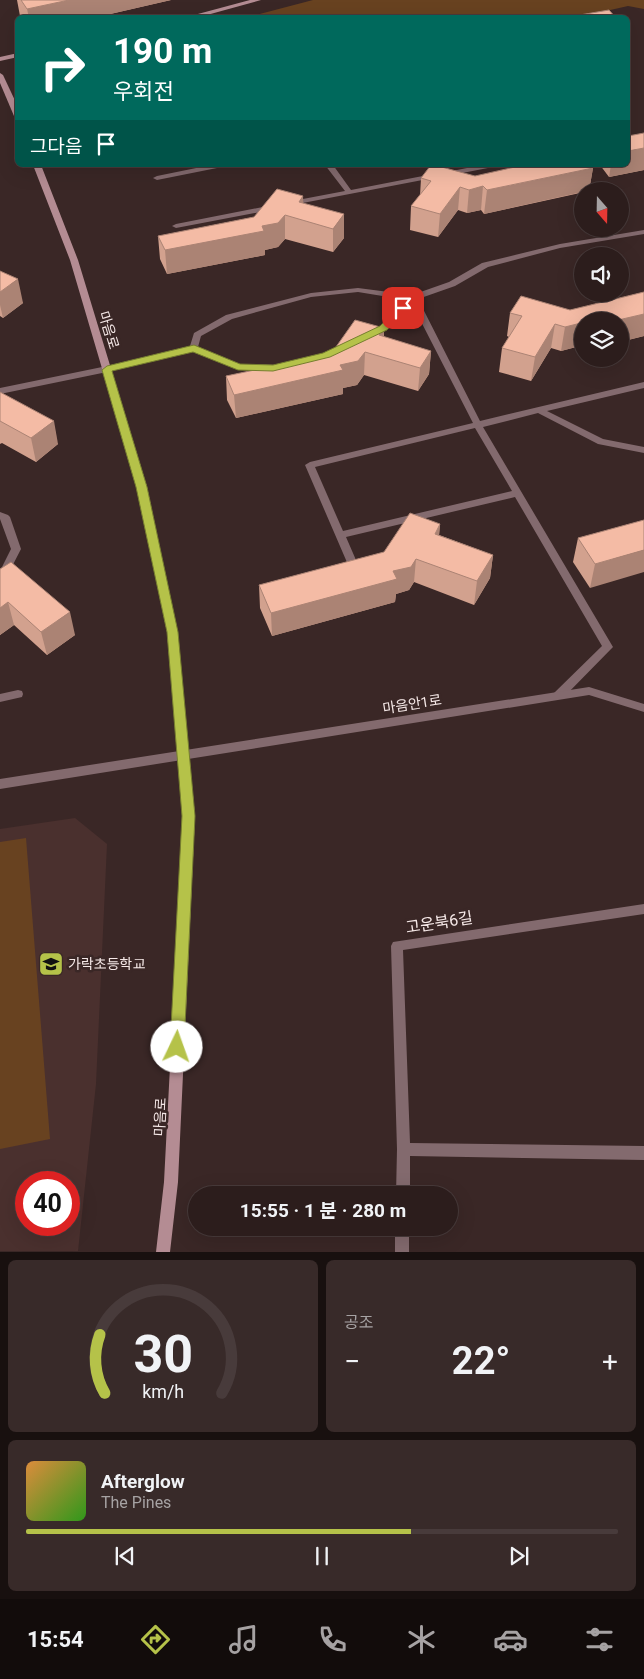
<!DOCTYPE html>
<html lang="ko">
<meta charset="utf-8">
<style>
:root{--surface:#2c1d1c;--page:#382a29;--text:#f1f3f6;--muted:#a6a2a3;--line:#483b3b;--accent:#b5c249}
body{margin:0;font-family:Roboto,"Noto Sans KR",sans-serif;background:var(--page);color:var(--text);height:100vh;display:flex;flex-direction:column;font-size:19px;white-space:nowrap}
*{box-sizing:border-box;margin:0}
p{font-size:16px;color:var(--muted)}
.icon{flex:none;width:28px;height:28px;fill:none;stroke:currentColor;stroke-width:2;stroke-linecap:round;stroke-linejoin:round}
.map{position:relative;height:1252px;overflow:hidden}
.details{display:flex;flex-direction:column;gap:8px;padding:8px;background:#18100f;flex:1}
.details>*{flex:none}
.banner{position:absolute;left:15px;top:15px;width:615px;height:152px;border-radius:8px;box-shadow:0 5px 20px #0002,0 0 0 1px var(--line);background:#00695c;color:#fff;overflow:hidden}
.needle{width:32px;rotate:160deg}
.tools{position:absolute;left:574px;top:182px;display:grid;gap:10px}
.tools a{display:grid;place-items:center;width:55px;height:55px;border-radius:50%;background:var(--surface);box-shadow:0 5px 20px #0002,0 0 0 1px var(--line);font-size:25px}
.speed{position:absolute;left:15px;top:1171px;display:flex;gap:10px;font-size:25px;font-weight:700;text-align:center}
.speed>*{display:grid;place-content:center;width:65px;height:65px;border-radius:50%;background:var(--surface);box-shadow:0 5px 20px #0002,0 0 0 1px var(--line);line-height:1}
.speed .limit{border:8px solid #d22;background:#fff;color:#111}
.pin{position:absolute;display:grid;place-items:center;width:42px;height:42px;color:#fff;margin:-21px;border-radius:10px;box-shadow:0 2px 8px #0006}
.me{position:absolute;width:55px;margin:-28px;rotate:3deg;stroke-linejoin:round;filter:drop-shadow(0 0 4px #0008)}
.turn{display:flex;align-items:center;gap:18px;height:105px;padding:0 15px;font-size:22px}
.turn .icon{width:65px;height:65px;stroke-width:2.5}
.turn b{display:block;font-size:35px;line-height:42px}
.then{display:flex;align-items:center;height:48px;padding:0 15px;background:#0003;gap:10px;font-size:19px}
.big{font-size:38px;font-weight:700;line-height:1.1}
.details .widget{flex:1;display:flex;flex-direction:column;justify-content:center;gap:8px;min-width:0;padding:0 18px;border-radius:8px;background:var(--page)}
.details .dial{align-items:center;gap:0}
.dial svg{height:130px;overflow:visible;fill:none;stroke:var(--line);stroke-width:7;stroke-linecap:round;text-anchor:middle}
.dial text{fill:var(--text);stroke:none}
.song{display:flex;align-items:center;gap:15px}
.cover{width:60px;height:60px;border-radius:8px;background:linear-gradient(135deg,hsl(30 70% 55%),hsl(110 70% 35%))}
.played{height:5px;border-radius:2px;background:linear-gradient(90deg,var(--accent) 65%,var(--line) 65%)}
.keys{display:flex;justify-content:space-around;direction:ltr}
.heat{display:flex;justify-content:space-between;align-items:center;font-size:28px;direction:ltr}
.details .tiles{flex:1;display:grid;gap:8px;grid-template-columns:1fr 1fr}
.widget:last-child{grid-column:span 2}
.trip{position:absolute;left:188px;top:1186px;width:270px;height:50px;border-radius:25px;background:var(--surface);box-shadow:0 5px 20px #0002,0 0 0 1px var(--line);font-weight:700;line-height:50px;text-align:center}
.tabs{display:flex;height:80px;justify-content:space-around;align-items:center;background:#120c0b;color:var(--muted)}
.tabs .icon{width:35px;height:35px}
.tabs .selected{color:var(--accent)}
.tabs b{font-size:22px;color:var(--text)}
.map>svg:first-child{display:block}
</style>
<div class="map">
<svg width="644" height="1252" viewBox="0 0 644 1252">
<rect width="100%" height="100%" fill="#3a2726"/>
<path fill="#4a302e" fill-rule="evenodd" d="M75 818 107 844 96 1084 78 1251H0V829ZM26 1182H69V1225H26Z"/>
<g fill="#684220">
<path d="M313 0H644V9L628 6 575 18H244Z"/>
<path d="M26 838 50 1139 0 1149V842Z"/>
</g>
<g fill="none" stroke-linecap="round" stroke-linejoin="round">
<g fill="#836a6e" fill-rule="evenodd">
<path d="M211 165H226L222 167 157 180 153 178 157 176Z"/>
<path d="M325 165H333L351 190 433 174 437 176 433 178 287 206V202L345 191Z"/>
<path d="M482 165H497L493 167 447 176 443 174 447 172Z"/>
<path d="M273 205H276V209L176 228 172 226 176 224Z"/>
<path d="M644 230V234L560 248 488 267 455 286 418 299 480 421 644 382V388L547 411 603 439 644 447V453L598 444 538 413 483 427 613 647 562 699H554L553 696 554 693 602 646 515 497 346 537 359 567 354 571 349 567 305 465 310 462 473 423 412 304 387 330 372 337 368 334 381 326 407 300 358 292 311 297 232 319 201 336 198 347 239 364 280 365 281 367 277 370H238L193 351 107 372 0 394V388L107 366 190 346 194 333 226 315 311 293 358 288 412 295 449 282 482 263 560 244ZM475 428 512 491 343 531 315 467Z"/>
<path d="M0 512 8 515 10 517 21 549 3 584 0 585V571L11 549 0 519Z"/>
<path d="M18 690 22 691 23 694 22 697 0 702V694Z"/>
</g>
<g fill="#836a6e" fill-rule="evenodd">
<path d="M589 687 644 704V712L589 695 0 789V779Z"/>
<path d="M644 904V914L403 950 410 1143 644 1146V1160L410 1156V1195H396L397 1149 391 946 393 942Z"/>
<rect x="395" y="1228" width="14" height="24"/>
</g>
<g fill="#b48c93" fill-rule="evenodd">
<path d="M250 0H261L196 18H183Z"/>
<path d="M18 53V57L0 61V57Z"/>
<path d="M0 73 3 75 18 107V118L14 116 0 83Z"/>
<path d="M33 165H41L78 260 147 487 177 632 195 816 178 1182 170 1252H156L164 1182 183 816 167 632 137 487 70 260Z"/>
</g>
</g>
<g fill="#d2a18e">
<path d="M17 0H171L93 18H21L20 16Z"/>
<path d="M644 133V170L609 177 600 165H628Z"/>
<path d="M593 168 589 191 484 214 481 210 467 213 458 210 438 237 410 230 411 206 420 196 421 178 475 176Z"/>
<path d="M303 204 344 238 333 252 285 239 278 247 265 250V255L167 274 160 259 158 236 254 217Z"/>
<path d="M0 271 23 303 3 318 0 316Z"/>
<path d="M644 292V336L620 342V321H582V352H580L576 347 561 351 551 348 531 381 499 372 502 348 509 337 507 336 510 313 570 310Z"/>
<path d="M384 328V337L431 351 429 374 418 391 364 375 357 385 343 388V394L236 418 227 400 226 376 331 354Z"/>
<path d="M0 392 58 444 36 462 2 443 0 444Z"/>
<path d="M644 520 590 588 573 562 578 538Z"/>
<path d="M440 524 439 535 493 555 490 578 474 605 414 582 409 590 396 594 395 602 272 636 260 608 259 585 384 552Z"/>
<path d="M0 569 75 635 47 655 14 625 0 635Z"/>
</g>
<g fill="#ab8374">
<path d="M69 0H171L93 18H29L27 9Z"/>
<path d="M644 148V170L609 177 611 165H628V151Z"/>
<path d="M593 168 589 191H582V192L484 214 487 190Z"/>
<path d="M483 186 481 210 467 213 469 190Z"/>
<path d="M460 187 458 210 438 237 440 214Z"/>
<path d="M303 196 304 220 299 202Z"/>
<path d="M344 214V238L333 252V229Z"/>
<path d="M285 215V239L278 247 265 250V255L167 274 165 250Z"/>
<path d="M18 279 23 303 3 318 0 305V292Z"/>
<path d="M644 314V336L620 342V321H614Z"/>
<path d="M581 323 576 347 561 351 565 327Z"/>
<path d="M555 324 551 348 531 381 535 357Z"/>
<path d="M384 328 383 352 379 335Z"/>
<path d="M582 339V352H580Z"/>
<path d="M431 351 429 374 418 391 420 368Z"/>
<path d="M365 352 364 375 357 385 343 388V394L236 418 234 395Z"/>
<path d="M54 421 58 444 36 462 31 438Z"/>
<path d="M440 524 438 548 435 534Z"/>
<path d="M644 550V572L590 588 595 564Z"/>
<path d="M493 555 490 578 474 605 477 581Z"/>
<path d="M416 559 414 582 409 590 396 594 395 602 272 636 271 613 393 571Z"/>
<path d="M8 602 14 625 0 635V608Z"/>
<path d="M70 612 75 635 47 655 41 632Z"/>
</g>
<g fill="#f4bba5" stroke="#ab8374">
<path d="M21 0H69L27 9Z"/>
<path d="M609 10 616 18H562Z"/>
<path d="M644 133V148L628 151V136Z"/>
<path d="M431 165H434L475 176 524 165H590L593 168 487 190 483 186 469 190 460 187 440 214 411 206 431 181 421 178Z"/>
<path d="M277 189 303 196 299 202 344 214 333 229 285 215 278 223 262 226 264 231 165 250 158 236 254 217Z"/>
<path d="M0 271 18 279 0 292Z"/>
<path d="M644 292V314L614 321H582V326L581 323 565 327 555 324 535 357 502 348 522 316 510 313 521 296 570 310Z"/>
<path d="M355 320 384 328 379 335 431 351 420 368 365 352 358 361 340 365 343 370 234 395 226 376 331 354Z"/>
<path d="M0 392 54 421 31 438 0 421Z"/>
<path d="M410 513 440 524 435 534 493 555 477 581 416 559 411 567 393 571 397 579 271 613 259 585 384 552Z"/>
<path d="M644 520V550L595 564 578 538Z"/>
<path d="M11 562 70 612 41 632 8 602 0 608V569Z"/>
</g>
<path fill="#b5c249" stroke="#767e2f" d="M400 306 408 308 387 330 330 357 273 371 238 370 193 352 112 371 147 487 178 632 195 816 184 1047 182 1052 177 1054 172 1052 170 1047 182 816 167 632 136 487 102 370 107 366 194 345 240 364 273 365 323 353 380 326Z"/>
<defs>
<symbol id="school-square" viewBox="-11 -11 22 22"><rect x="-9" y="-9" width="18" height="18" rx="4" fill="#b5c249" stroke="#3a2726"/><path d="M0-5L7-2L0 1L-7-2ZM-4 1L0 2.5L4 1V4Q0 6-4 4Z" fill="#111"/></symbol>
</defs>
<g fill-rule="evenodd">
<use href="#school-square" x="37" y="950" width="28" height="28"/>
</g>
<g text-anchor="middle" stroke-width="5" stroke-linejoin="round" paint-order="stroke">
<g font-size="14" fill="#f5e8e7" stroke="#3a2726">
<text transform="translate(109 330) rotate(73)" y="5">마음로</text>
<text transform="translate(412 704) rotate(-9)" y="5">마음안1로</text>
<text transform="translate(160 1117) rotate(-87)" y="5">마음로</text>
</g>
<g font-size="14" fill="#f5e8e7" stroke="#3a2726" text-anchor="start">
<text x="68" y="969">가락초등학교</text>
</g>
<g font-size="16" fill="#f5e8e7" stroke="#3a2726">
<text transform="translate(439 922) rotate(-9)" y="6">고운북6길</text>
</g>
</g>
</svg>
<div class="tools">
<a><svg class="needle" viewBox="-14 -14 28 28"><path d="M0-13l5 13h-10z" fill="#e53935"/><path d="M0 13l5-13h-10z" fill="#a6a2a3"/></svg></a>
<a><svg class="icon" aria-label="sound" viewBox="0 0 24 24"><path d="M4 9h4l5-4v14l-5-4H4zM17 9q2 3 0 6"/></svg></a>
<a><svg class="icon" aria-label="layers" viewBox="0 0 24 24"><path d="M12 4l9 5-9 5-9-5zM3 14l9 5 9-5"/></svg></a>
</div>
<div class="speed"><div class="limit">40</div></div>
<div class="pin" style="left:403px;top:308px;background:#d93025"><svg class="icon" aria-label="arrive" viewBox="0 0 24 24"><path d="M6 21V4h12l-3 4 3 4H6"/></svg></div>
<svg class="me" style="left:177px;top:1047px" viewBox="-20 -20 40 40"><circle r="19" fill="#fff"/><path d="M0-13L10 11 0 6-10 11z" fill="#b5c249"/></svg>
<div class="trip">15:55 · 1 분 · 280 m</div>
<div class="banner">
<div class="turn"><svg class="icon" aria-label="right" viewBox="0 0 24 24"><path d="M7 20v-9h11M14 6l5 5-5 5"/></svg><div><b>190 m</b>우회전</div></div>
<div class="then">그다음<svg class="icon" aria-label="arrive" viewBox="0 0 24 24"><path d="M6 21V4h12l-3 4 3 4H6"/></svg></div>
</div>
</div>
<section class="details">
<div class="tiles">
<div class="widget dial"><svg viewBox="0 0 100 80">
<path d="M14 69A42 42 0 1 1 86 69"/>
<path d="M14 69A42 42 0 0 1 11 33" stroke="#b5c249"/>
<text x="50" y="56" font-size="32" font-weight="700">30</text>
<text x="50" y="72" font-size="11">km/h</text>
</svg></div>
<div class="widget"><p>공조</p>
<div class="heat"><a>−</a><b class="big">22°</b><a>+</a></div>
</div>
<div class="widget">
<div class="song"><i class="cover"></i><div><b>Afterglow</b><p>The Pines</p></div></div>
<div class="played"></div>
<div class="keys"><svg class="icon" aria-label="previous" viewBox="0 0 24 24"><path d="M18 5L8 12l10 7zM5 5v14"/></svg><svg class="icon" aria-label="pause" viewBox="0 0 24 24"><path d="M8 5v14M16 5v14"/></svg><svg class="icon" aria-label="next" viewBox="0 0 24 24"><path d="M6 5l10 7-10 7zM19 5v14"/></svg></div>
</div>
</div>
</section>
<nav class="tabs">
<b>15:54</b>
<svg class="icon selected" aria-label="directions" viewBox="0 0 24 24"><path d="M12 3l9 9-9 9-9-9zM9 14v-3h6M13 9l2 2-2 2"/></svg>
<svg class="icon" aria-label="music" viewBox="0 0 24 24"><path d="M9 18V5l10-2v13"/><circle cx="6" cy="18" r="3"/><circle cx="16" cy="16" r="3"/></svg>
<svg class="icon" aria-label="phone" viewBox="0 0 24 24"><path d="M5 4h4l2 5-3 2q2 4 5 5l2-3 5 2v4C11 20 4 13 5 4z"/></svg>
<svg class="icon" aria-label="climate" viewBox="0 0 24 24"><path d="M12 3v18M4 7l16 10M4 17L20 7"/></svg>
<svg class="icon" aria-label="car" viewBox="0 0 24 24"><path d="M5 17H2v-5l4-1 3-4h7l3 4 3 1v5h-3M9 17h6M6 11h13"/><circle cx="7" cy="17" r="2"/><circle cx="17" cy="17" r="2"/></svg>
<svg class="icon" aria-label="filters" viewBox="0 0 24 24"><path d="M4 7h16M4 17h16"/><circle cx="9" cy="7" r="2"/><circle cx="15" cy="17" r="2"/></svg>
</nav>
